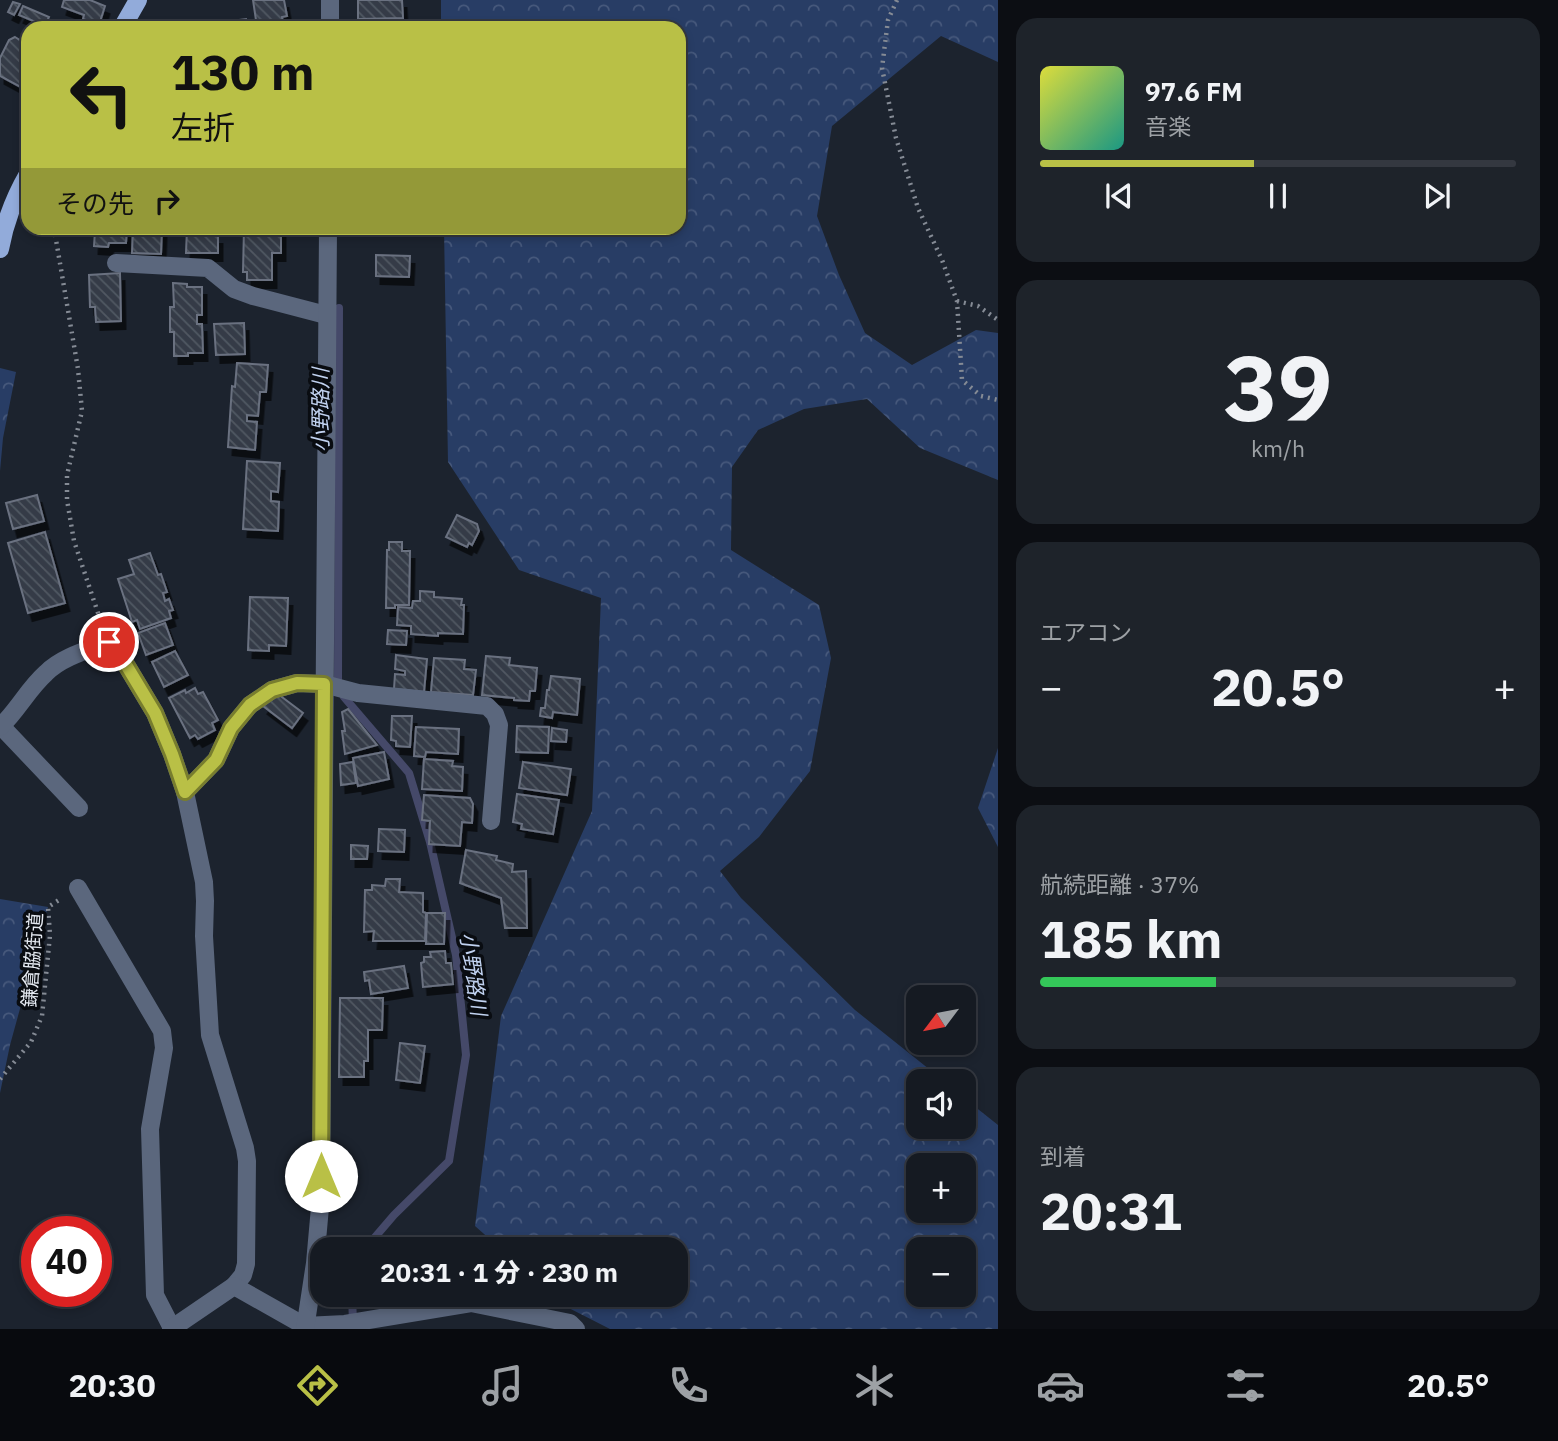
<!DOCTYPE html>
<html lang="ja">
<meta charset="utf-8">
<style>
:root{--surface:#151a22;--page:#1e232a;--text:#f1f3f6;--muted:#9da1a5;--line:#343840;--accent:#b9c046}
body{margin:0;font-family:"IBM Plex Sans","Noto Sans JP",sans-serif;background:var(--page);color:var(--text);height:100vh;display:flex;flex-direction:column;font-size:26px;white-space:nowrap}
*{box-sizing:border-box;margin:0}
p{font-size:23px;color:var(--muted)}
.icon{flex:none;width:38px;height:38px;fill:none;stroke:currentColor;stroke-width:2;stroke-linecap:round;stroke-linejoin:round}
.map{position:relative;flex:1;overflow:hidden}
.panel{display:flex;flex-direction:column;gap:18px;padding:18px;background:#0c0e13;width:560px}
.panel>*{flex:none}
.top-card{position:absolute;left:21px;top:21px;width:665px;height:214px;border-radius:21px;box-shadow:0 4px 10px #0003,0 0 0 2px var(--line);background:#b9c046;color:#111;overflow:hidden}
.needle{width:46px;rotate:238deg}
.buttons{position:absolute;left:906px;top:985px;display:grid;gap:14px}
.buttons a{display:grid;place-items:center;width:70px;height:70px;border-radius:14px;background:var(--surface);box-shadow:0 4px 10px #0003,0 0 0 2px var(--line);font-size:35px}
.speed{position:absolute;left:21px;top:1216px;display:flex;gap:14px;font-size:35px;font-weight:700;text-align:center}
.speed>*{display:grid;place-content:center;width:91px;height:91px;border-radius:50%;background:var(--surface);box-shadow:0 4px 10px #0003,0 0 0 2px var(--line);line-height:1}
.speed .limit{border:10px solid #d22;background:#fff;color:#111}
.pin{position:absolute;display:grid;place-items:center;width:60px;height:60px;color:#fff;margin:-30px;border:4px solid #fff;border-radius:50%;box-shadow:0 2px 7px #0007}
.me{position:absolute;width:77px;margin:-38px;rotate:0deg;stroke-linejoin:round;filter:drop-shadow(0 0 5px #0008)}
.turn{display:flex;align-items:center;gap:24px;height:147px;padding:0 35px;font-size:32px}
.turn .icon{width:91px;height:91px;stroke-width:2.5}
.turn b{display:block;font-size:49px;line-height:60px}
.then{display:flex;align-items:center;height:66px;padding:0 35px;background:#0003;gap:14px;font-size:26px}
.big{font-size:52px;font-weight:800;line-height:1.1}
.panel .widget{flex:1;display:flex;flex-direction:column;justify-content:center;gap:10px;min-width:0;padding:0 24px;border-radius:21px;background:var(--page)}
.panel .dial{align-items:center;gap:0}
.dial b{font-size:91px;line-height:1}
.song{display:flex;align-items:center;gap:21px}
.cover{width:84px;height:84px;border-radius:10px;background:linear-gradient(135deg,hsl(60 70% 55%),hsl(170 70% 35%))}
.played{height:7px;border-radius:4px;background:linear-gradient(90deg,var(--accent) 45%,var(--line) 45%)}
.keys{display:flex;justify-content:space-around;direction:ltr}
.heat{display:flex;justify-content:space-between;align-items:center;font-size:38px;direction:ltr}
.charge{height:10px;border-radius:5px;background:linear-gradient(90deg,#34c759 37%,var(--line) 0)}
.trip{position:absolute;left:310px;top:1237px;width:378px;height:70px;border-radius:21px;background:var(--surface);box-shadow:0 4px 10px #0003,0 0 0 2px var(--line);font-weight:800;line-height:70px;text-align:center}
.dock{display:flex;height:112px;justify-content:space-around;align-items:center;background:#080a0e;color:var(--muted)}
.dock .icon{width:49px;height:49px}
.dock .selected{color:var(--accent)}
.dock b{font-size:32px;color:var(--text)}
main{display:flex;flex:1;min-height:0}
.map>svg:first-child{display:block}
</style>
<main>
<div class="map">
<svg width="998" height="1329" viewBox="0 0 998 1329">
<defs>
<pattern id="forest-crowns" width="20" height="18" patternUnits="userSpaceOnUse" patternTransform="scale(1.75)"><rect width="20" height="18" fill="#283d65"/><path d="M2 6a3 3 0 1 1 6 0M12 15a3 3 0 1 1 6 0" fill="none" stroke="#47597c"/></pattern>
<pattern id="building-back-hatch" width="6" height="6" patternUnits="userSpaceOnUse" patternTransform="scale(1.75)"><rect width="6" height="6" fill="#343b47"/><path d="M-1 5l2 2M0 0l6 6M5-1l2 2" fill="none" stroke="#515862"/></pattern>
<filter id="shadow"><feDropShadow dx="4.5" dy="8" stdDeviation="0" flood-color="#0009"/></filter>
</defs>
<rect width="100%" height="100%" fill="#1c232e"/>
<g fill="url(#forest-crowns)" fill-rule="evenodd">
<path d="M441 0H998V62L941 36 832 126 817 216 839 275 865 333 912 365 976 330 998 333V480L920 448 867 399 804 409 758 430 732 467 731 550 819 605 831 658 810 771 759 837 720 871 741 898 855 1010 944 1081 919 1082V1127H964V1098L998 1125V1329H610L559 1303 551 1295H676V1250L501 1249 475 1226 501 1016 592 811 601 598 519 570 448 462 444 228H679V28H441ZM919 1166H964V1211H919ZM919 1250H964V1295H919Z"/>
<path d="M0 368 16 372 3 438 0 471Z"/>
<path d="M998 748V847L978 808Z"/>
<path d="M0 899 48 907 10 1045 0 1093Z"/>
</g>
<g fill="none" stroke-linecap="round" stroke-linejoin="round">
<g stroke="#454969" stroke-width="8">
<path d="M338 679 339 308"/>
<path d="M344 697 409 773 430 842 456 955 466 1055 449 1161 394 1215 364 1250"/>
<path d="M352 1295 353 1323"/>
</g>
</g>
<g fill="url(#building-back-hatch)" stroke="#6a7180" stroke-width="2" filter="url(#shadow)">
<path d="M64 0H90L105 6 99 25 83 19 84 15 62 7Z"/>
<path d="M253 0H284L287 16 282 17 283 23 257 27Z"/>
<path d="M358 0H402L403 18 358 19Z"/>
<path d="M13 2 20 4 14 15 8 12Z"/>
<path d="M23 6 49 17 45 26 19 15Z"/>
<path d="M246 19 247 28H227H231L230 21Z"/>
<path d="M15 37 28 45V52L24 59 28 61V91L0 76V58L9 40Z"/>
<path d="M105 228H127L126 243H109L108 247 94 246 95 231 105 232Z"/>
<path d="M133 228H162L161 254 132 253Z"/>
<path d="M187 228H206V236H218V253H186Z"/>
<path d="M244 228H281V253H272V280H247V272H243Z"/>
<path d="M376 255 410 256 409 277 376 276Z"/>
<path d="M120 273 121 321 96 322 95 307H90L89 275Z"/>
<path d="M173 283 187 284V287H202V315H197V324H202L203 353H188V356H174V332H170V307H174Z"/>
<path d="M244 323 245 354 216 355 214 324Z"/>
<path d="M237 363 268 365 266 392H260L258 416 247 415V421L257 422 255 450 228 447 232 386 235 387Z"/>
<path d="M247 461 280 463 278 492 271 491V501L279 502 278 531 243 529Z"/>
<path d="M37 495 44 521 13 529 6 503Z"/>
<path d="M457 515 477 524 479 531 472 545 469 543 467 547 446 537Z"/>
<path d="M45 532 65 603 28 613 8 543Z"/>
<path d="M389 542H402V551H410L409 605H395V608H386L387 550H389Z"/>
<path d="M150 553 158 575 161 574 167 592 163 593 165 601 169 599 173 610 169 611 171 618 140 629 137 620 132 622 118 579 134 574 129 560Z"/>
<path d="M420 591 434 592V597L462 599 461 605H464L463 634 438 633V636L411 634V626L397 625 398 607 412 608 413 601H420Z"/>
<path d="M250 597 288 598 286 646 269 645V651L248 650Z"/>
<path d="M165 623 173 645 146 655 138 633Z"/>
<path d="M388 630 407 631 406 645 387 644Z"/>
<path d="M175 651 188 675 164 687 152 662Z"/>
<path d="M396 655 427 659 424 692 394 689 395 674 405 675V671L395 669Z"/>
<path d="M486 656 510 658 509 665 537 668 535 691H530L529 701 514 700V698L482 695Z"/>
<path d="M434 658 465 660 464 669 476 670 473 695 431 692Z"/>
<path d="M551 676 580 679 577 715 553 712 552 718 540 716 541 708H545L547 690H549Z"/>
<path d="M195 688 198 694 203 692 218 720 212 723 215 730 198 739 195 735 190 738 169 698 185 690 186 693Z"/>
<path d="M274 691 303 713 292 728 263 706Z"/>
<path d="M348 709 377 745 345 754 342 731H345L342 712Z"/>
<path d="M392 716H412L410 747 396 746V741L391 740Z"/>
<path d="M517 726 549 727 548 753 516 752Z"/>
<path d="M416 727 459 729 458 754 426 752 425 757 414 756Z"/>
<path d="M552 728 567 730 566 742 551 741Z"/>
<path d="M384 752 389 779 358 786 353 758Z"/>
<path d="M424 759 453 761 452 766 463 767 462 791 422 789Z"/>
<path d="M353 762 356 783 341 785 340 764Z"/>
<path d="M523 762 571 769 567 795 519 788Z"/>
<path d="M517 794 559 800 553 834 521 829 522 824 513 822Z"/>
<path d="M424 795 470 798 473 804 472 823 462 822 460 846 429 844 430 821 422 820Z"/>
<path d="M379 829 405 830 404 852 378 851Z"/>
<path d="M351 845 368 846 367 859H351Z"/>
<path d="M466 850 497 856 496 860 513 864 512 872 526 871 527 928H505L501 898 460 883Z"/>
<path d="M386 879H400L399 892 423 893V912L426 913 425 941H373L374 931 364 932 365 890H372V885L385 886Z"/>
<path d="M427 913H445L444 944H426Z"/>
<path d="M445 951 446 963H451L453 984 423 987 421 963 424 962V957H431L430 952Z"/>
<path d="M404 966 408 988 371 994 369 980 365 981 364 972Z"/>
<path d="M340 998H383L382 1030H368V1061H364V1077H339Z"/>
<path d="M400 1043 425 1046 420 1083 396 1080Z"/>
</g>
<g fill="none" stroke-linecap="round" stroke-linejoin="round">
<g stroke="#858b95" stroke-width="4.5" stroke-dasharray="2 5" stroke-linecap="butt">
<path d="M897 0 888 20 882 68 896 138 918 208 942 260 957 301 962 380 981 396 998 400"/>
<path d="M54 228 78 369 82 411 67 475V500L74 541 102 625"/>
<path d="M957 301 978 306 998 320"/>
<path d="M0 1079 31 1042 42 1016 50 935 48 907 62 898"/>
</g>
<g stroke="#5b677d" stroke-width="18">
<path d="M330 28V0"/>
<path d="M116 263 208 268 234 289 253 296 326 315"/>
<path d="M1 726 79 808"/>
<path d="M0 727C18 710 28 689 46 673 62 657 88 650 109 642L119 653 155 713 172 754 185 792 204 882 205 901 204 936 210 1035 245 1148 247 1161 246 1264 243 1275 234 1286"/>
<path d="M185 792 216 760 231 728 250 705 272 690 297 683 324 684 358 693 487 706 495 714 499 725 491 821"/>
<path d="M78 888 162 1031 164 1048 150 1129 155 1295 172 1328"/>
<path d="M171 1329 234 1286 305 1326 345 1324 471 1303 570 1323 576 1329"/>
<path d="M305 1329 315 1263 321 1196 328 228"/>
</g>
<g stroke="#92abda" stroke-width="18">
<path d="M122 28 138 0"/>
<path d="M0 249C5 222 14 198 28 174"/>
</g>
</g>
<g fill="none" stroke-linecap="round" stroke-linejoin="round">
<defs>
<path id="route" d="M109 642 119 653 155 713 172 754 185 792 216 760 231 728 250 705 272 690 297 683 324 684 321 1176"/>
</defs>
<use href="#route" stroke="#787d2e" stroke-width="18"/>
<use href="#route" stroke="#b9c046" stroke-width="12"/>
</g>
<g text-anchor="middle" stroke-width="7" stroke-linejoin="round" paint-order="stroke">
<g font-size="19" fill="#e5eaf2" stroke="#090c11">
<text transform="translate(32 960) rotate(-86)" y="7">鎌倉脇街道</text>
</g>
<g font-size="21" font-style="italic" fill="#c1d2f0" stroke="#090c11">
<text transform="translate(321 410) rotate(-90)" y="7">小野路川</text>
<text transform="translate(473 974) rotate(82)" y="7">小野路川</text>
</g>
</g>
</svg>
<div class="buttons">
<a><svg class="needle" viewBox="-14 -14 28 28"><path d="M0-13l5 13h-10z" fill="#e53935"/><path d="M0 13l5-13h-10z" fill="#9da1a5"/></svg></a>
<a><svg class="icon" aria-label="sound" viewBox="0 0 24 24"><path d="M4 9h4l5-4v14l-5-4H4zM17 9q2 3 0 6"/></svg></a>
<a>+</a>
<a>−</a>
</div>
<div class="speed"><div class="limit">40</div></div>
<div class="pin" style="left:109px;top:642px;background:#d93025"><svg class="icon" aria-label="arrive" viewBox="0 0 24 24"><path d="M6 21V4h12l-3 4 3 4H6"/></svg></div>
<svg class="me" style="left:321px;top:1176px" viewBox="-20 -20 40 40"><circle r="19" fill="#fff"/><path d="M0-13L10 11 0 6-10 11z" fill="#b9c046"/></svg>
<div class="trip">20:31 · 1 分 · 230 m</div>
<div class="top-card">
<div class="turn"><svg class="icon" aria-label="left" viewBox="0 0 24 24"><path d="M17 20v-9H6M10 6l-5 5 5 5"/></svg><div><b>130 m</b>左折</div></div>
<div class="then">その先<svg class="icon" aria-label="right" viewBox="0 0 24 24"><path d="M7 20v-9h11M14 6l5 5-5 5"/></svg></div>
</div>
</div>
<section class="panel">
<div class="widget">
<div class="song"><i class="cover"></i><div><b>97.6 FM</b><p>音楽</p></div></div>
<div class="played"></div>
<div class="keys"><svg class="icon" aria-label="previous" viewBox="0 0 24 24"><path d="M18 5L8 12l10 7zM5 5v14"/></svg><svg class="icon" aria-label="pause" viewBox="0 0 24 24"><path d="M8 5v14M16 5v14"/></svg><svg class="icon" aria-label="next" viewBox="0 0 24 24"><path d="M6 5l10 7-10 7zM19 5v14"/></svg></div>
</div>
<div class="widget dial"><b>39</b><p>km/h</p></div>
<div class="widget"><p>エアコン</p>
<div class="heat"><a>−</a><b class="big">20.5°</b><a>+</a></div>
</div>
<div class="widget"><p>航続距離 · 37%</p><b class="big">185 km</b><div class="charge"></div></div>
<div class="widget"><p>到着</p><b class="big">20:31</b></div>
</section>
</main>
<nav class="dock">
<b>20:30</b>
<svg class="icon selected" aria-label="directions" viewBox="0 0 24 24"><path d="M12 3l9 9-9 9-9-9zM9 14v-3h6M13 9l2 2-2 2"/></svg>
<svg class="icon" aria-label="music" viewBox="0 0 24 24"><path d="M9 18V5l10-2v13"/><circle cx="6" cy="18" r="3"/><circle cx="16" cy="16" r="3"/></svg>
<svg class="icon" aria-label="phone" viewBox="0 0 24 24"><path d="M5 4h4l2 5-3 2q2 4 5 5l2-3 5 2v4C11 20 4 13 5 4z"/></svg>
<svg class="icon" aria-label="climate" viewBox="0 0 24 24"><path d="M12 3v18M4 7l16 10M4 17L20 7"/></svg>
<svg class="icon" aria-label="car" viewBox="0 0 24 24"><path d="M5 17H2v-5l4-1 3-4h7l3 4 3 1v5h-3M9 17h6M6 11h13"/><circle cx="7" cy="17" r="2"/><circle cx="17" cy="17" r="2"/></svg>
<svg class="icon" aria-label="filters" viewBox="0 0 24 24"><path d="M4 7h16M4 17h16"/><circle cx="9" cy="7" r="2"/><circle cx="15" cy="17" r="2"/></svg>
<b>20.5°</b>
</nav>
